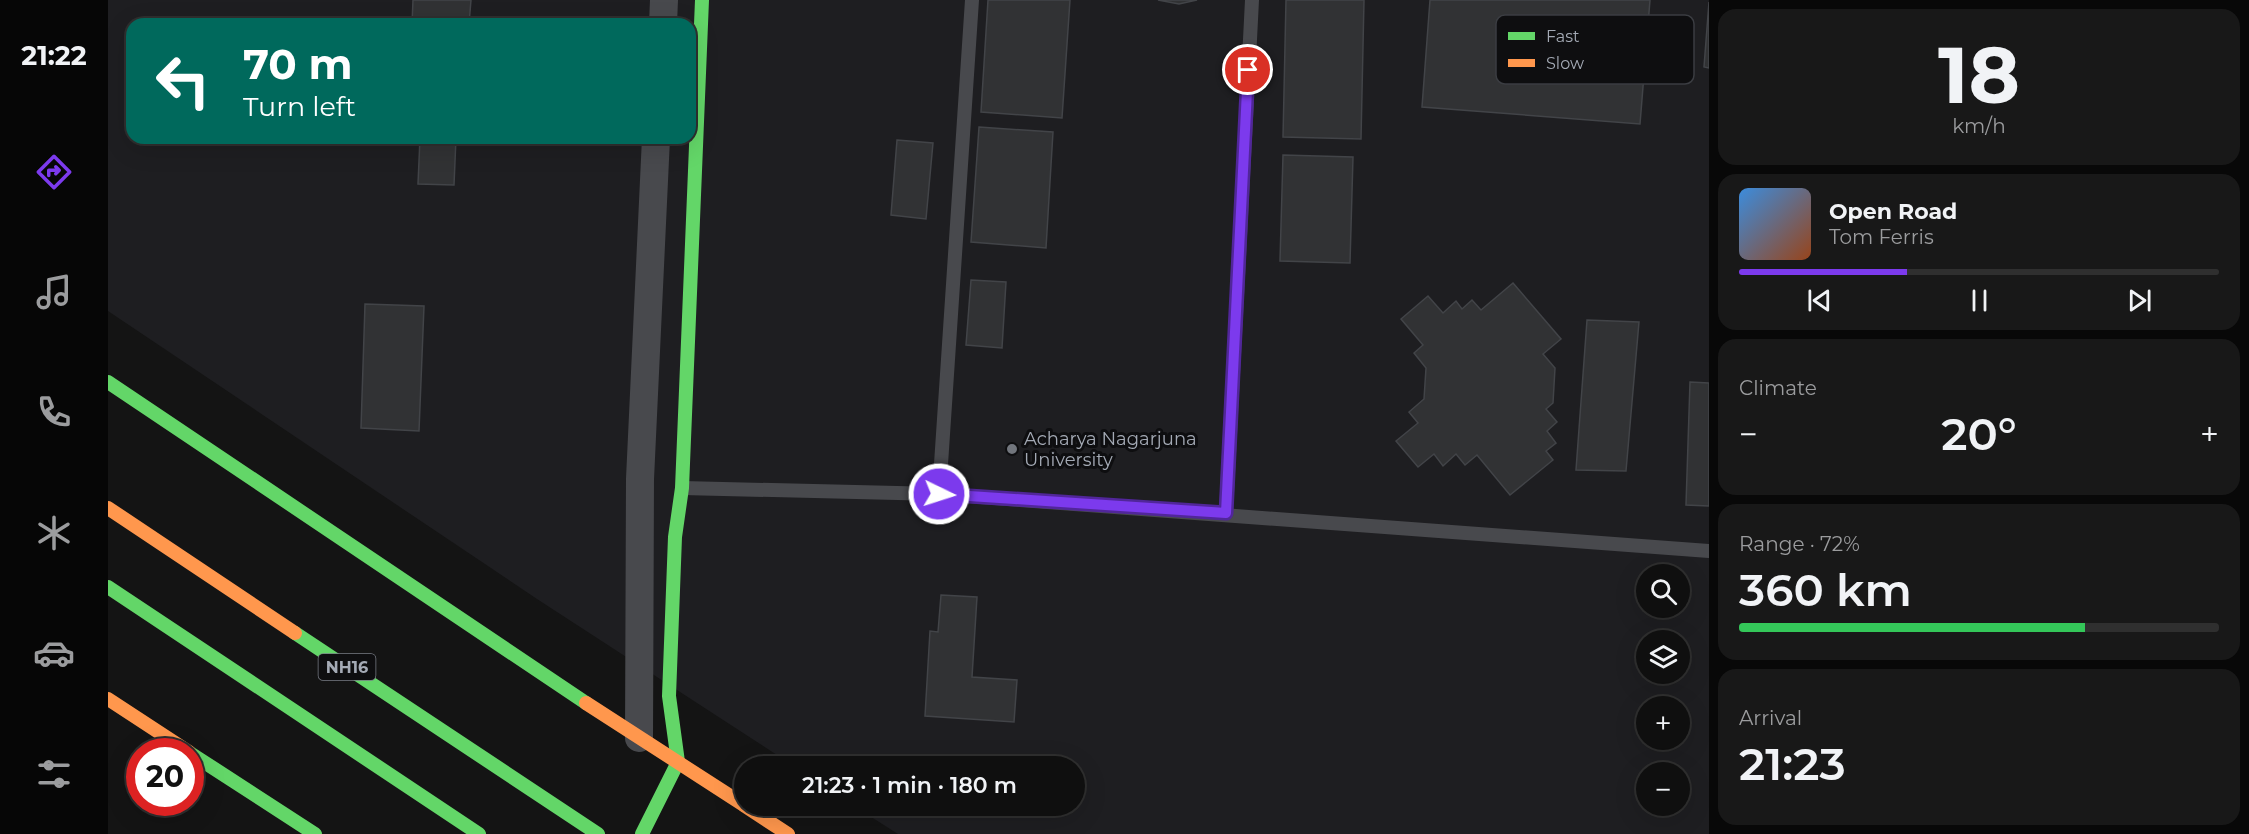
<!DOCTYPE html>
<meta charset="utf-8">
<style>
:root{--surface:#0f0f0f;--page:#181818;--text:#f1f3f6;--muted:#9b9c9e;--line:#2f2f2f;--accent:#7c3aed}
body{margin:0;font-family:Montserrat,sans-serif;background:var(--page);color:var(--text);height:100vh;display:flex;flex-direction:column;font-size:22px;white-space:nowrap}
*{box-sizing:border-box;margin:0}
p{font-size:20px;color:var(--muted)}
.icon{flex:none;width:33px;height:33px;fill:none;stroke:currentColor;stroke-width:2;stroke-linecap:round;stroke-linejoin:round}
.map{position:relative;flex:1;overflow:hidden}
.panel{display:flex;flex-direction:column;gap:9px;padding:9px;background:#080808;width:540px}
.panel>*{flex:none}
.top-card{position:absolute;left:18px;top:18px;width:570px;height:126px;border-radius:18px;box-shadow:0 6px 24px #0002,0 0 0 2px var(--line);background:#00695c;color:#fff;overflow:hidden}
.tools{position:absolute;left:1528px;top:564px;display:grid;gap:12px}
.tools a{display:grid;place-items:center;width:54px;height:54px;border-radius:50%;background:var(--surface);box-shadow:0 6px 24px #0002,0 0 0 2px var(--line);font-size:30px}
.speed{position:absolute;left:18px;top:738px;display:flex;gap:12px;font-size:30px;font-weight:700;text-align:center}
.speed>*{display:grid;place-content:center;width:78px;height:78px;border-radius:50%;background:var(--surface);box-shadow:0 6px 24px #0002,0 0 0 2px var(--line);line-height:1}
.speed .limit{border:9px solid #d22;background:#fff;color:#111}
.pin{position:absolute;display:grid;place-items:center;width:51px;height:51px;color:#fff;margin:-26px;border:3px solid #fff;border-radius:50%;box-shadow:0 2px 6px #0007}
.me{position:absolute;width:66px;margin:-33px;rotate:94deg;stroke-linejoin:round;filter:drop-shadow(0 0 4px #0008)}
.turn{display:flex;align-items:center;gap:21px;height:126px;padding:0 18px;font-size:27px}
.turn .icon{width:78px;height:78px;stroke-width:2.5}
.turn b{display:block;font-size:42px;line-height:51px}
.big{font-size:45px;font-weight:600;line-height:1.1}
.panel .tile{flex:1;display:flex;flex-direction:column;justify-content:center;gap:9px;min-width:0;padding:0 21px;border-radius:18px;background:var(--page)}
.panel .dial{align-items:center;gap:0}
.dial b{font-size:78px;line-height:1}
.song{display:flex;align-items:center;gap:18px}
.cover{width:72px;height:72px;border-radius:9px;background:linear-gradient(135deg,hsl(210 70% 55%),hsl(20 70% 35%))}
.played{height:6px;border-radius:3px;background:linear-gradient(90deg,var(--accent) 35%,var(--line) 35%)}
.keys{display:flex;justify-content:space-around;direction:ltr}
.heat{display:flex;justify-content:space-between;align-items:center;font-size:33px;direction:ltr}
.charge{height:9px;border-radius:4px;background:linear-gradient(90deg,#34c759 72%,var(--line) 0)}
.trip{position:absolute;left:626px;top:756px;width:351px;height:60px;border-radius:30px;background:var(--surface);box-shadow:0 6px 24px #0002,0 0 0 2px var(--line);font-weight:600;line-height:60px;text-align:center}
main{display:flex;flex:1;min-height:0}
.menu{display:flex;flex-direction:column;width:108px;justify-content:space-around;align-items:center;background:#060606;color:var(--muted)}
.menu .icon{width:42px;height:42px}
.menu .on{color:var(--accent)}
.menu b{font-size:27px;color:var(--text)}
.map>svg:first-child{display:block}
</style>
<main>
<nav class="menu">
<b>21:22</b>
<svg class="icon on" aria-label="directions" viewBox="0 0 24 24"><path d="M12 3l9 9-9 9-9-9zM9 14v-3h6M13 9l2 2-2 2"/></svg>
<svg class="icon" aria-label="music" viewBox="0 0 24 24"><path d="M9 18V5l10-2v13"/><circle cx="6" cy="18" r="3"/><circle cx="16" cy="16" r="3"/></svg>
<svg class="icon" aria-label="phone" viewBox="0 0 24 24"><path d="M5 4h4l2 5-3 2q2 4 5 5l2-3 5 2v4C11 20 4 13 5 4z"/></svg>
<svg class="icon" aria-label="climate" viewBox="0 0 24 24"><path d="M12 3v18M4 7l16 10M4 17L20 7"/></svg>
<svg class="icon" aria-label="car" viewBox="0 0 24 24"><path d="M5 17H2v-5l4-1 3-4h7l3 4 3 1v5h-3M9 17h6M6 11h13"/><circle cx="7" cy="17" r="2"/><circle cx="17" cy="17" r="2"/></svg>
<svg class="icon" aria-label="filters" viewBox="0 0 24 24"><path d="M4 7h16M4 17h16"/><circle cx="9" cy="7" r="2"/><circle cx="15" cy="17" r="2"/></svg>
</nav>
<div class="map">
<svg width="1601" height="834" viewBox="0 0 1601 834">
<rect width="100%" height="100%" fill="#141414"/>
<path fill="#1e1e21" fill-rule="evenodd" d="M0 0H1601V834H790L746 806H966V766H686L429 599 0 311ZM24 24H582V138H24ZM1539 574H1572V608H1539ZM1539 640H1572V674H1539ZM1539 706H1572V740H1539ZM1539 772H1572V806H1539Z"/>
<g fill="#313234" stroke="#424448" stroke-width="1.5">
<path d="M305 0H363L361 24H304Z"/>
<path d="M880 0H962L954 118 873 112Z"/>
<path d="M1050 0H1089L1071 4Z"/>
<path d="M1178 0H1256L1253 139 1175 137Z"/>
<path d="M1322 0H1542L1532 124 1314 107Z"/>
<path d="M1601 2V68L1596 67Z"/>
<path d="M871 127 945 132 938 248 863 242Z"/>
<path d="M312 138H348L346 185 310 184Z"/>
<path d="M789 140 825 143 818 219 783 215Z"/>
<path d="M1175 155 1245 157 1242 263 1172 261Z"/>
<path d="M863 280 898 282 894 348 858 345Z"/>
<path d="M1405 283 1453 339 1435 354 1447 368 1445 403 1438 409 1449 422 1439 431 1448 443 1438 451 1445 460 1402 495 1369 455 1357 465 1348 454 1335 466 1326 454 1310 467 1288 441 1310 423 1301 412 1316 399 1318 368 1306 353 1315 345 1293 319 1320 296 1335 313 1348 301 1354 309 1364 300 1373 310Z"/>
<path d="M257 304 316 306 311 431 253 428Z"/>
<path d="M1479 320 1531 322 1518 471 1468 470Z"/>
<path d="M1582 382 1601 383V506L1578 505Z"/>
<path d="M833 595 869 597 864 677 909 680 906 722 817 716 822 631 830 632Z"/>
</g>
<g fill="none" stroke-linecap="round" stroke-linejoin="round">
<g stroke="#48494d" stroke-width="14">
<path d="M574 488 831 494 1601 551"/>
<path d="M831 494 864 0"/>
<path d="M1118 513 1144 0"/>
</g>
<g stroke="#48494d" stroke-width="28">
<path d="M555 24 556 0"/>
<path d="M531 738 532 479 548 138"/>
</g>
<g stroke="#63d668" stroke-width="14">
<path d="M0 382 478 703"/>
<path d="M0 587 371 834"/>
<path d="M187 633 490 834"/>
<path d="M82 753 207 834"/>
<path d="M534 834 570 762 561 696 567 537 574 488 594 0"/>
</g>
<g stroke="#ff974d" stroke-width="14">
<path d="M0 508 187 633"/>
<path d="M0 699 81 752"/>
<path d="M478 703 636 805"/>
<path d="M637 806 680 834"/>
</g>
</g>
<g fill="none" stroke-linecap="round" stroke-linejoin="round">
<defs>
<path id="route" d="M831 494 1118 513 1140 70"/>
</defs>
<use href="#route" stroke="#51269a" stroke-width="15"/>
<use href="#route" stroke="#7c3aed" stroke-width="10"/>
</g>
<circle fill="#72767d" stroke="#0e0e10" stroke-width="2" cx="904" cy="449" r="6"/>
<g text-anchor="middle" stroke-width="6" stroke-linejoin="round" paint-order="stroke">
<rect fill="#0e0e10" stroke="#777b84" stroke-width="1.5" x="210.5" y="654" width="57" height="26" rx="4.5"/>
<g font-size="16" font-weight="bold" fill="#a4aab5">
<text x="239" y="673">NH16</text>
</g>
<g font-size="18" fill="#a4aab5" stroke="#0e0e10" text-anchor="start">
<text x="916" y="445">Acharya Nagarjuna<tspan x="916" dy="21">University</tspan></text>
</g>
</g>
<rect x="1388" y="15" width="198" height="69" rx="9" fill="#0e0e10" stroke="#3b3d42" stroke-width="1.5"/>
<rect x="1400" y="32" width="27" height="8" fill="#63d668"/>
<rect x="1400" y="59" width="27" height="8" fill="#ff974d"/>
<g font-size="16" fill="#a4aab5">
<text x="1438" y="42">Fast</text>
<text x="1438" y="69">Slow</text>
</g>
</svg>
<div class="tools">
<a><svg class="icon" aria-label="search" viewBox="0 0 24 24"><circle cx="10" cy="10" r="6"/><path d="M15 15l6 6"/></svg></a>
<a><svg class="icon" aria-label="layers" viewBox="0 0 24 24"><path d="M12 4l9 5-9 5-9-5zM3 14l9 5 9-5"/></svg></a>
<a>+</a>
<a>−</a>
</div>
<div class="speed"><div class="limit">20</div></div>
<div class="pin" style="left:1140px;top:70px;background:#d93025"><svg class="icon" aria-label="arrive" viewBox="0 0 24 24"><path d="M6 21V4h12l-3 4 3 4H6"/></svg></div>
<svg class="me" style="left:831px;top:494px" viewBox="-20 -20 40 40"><circle r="17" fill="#7c3aed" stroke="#fff" stroke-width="3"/><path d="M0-11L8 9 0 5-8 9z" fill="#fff"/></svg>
<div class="trip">21:23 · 1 min · 180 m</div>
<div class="top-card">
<div class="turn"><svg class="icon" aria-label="left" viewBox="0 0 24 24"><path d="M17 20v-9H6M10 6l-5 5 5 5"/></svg><div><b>70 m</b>Turn left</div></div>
</div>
</div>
<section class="panel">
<div class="tile dial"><b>18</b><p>km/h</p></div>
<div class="tile">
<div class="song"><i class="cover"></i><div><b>Open Road</b><p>Tom Ferris</p></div></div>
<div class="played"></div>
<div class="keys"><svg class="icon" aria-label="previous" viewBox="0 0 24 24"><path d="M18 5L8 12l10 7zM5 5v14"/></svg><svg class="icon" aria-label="pause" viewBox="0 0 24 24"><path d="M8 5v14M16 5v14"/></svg><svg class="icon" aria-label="next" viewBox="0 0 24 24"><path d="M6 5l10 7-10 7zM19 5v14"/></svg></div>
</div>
<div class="tile"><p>Climate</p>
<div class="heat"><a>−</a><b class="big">20°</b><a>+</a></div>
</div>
<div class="tile"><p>Range · 72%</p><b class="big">360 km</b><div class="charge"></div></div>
<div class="tile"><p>Arrival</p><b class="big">21:23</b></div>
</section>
</main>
